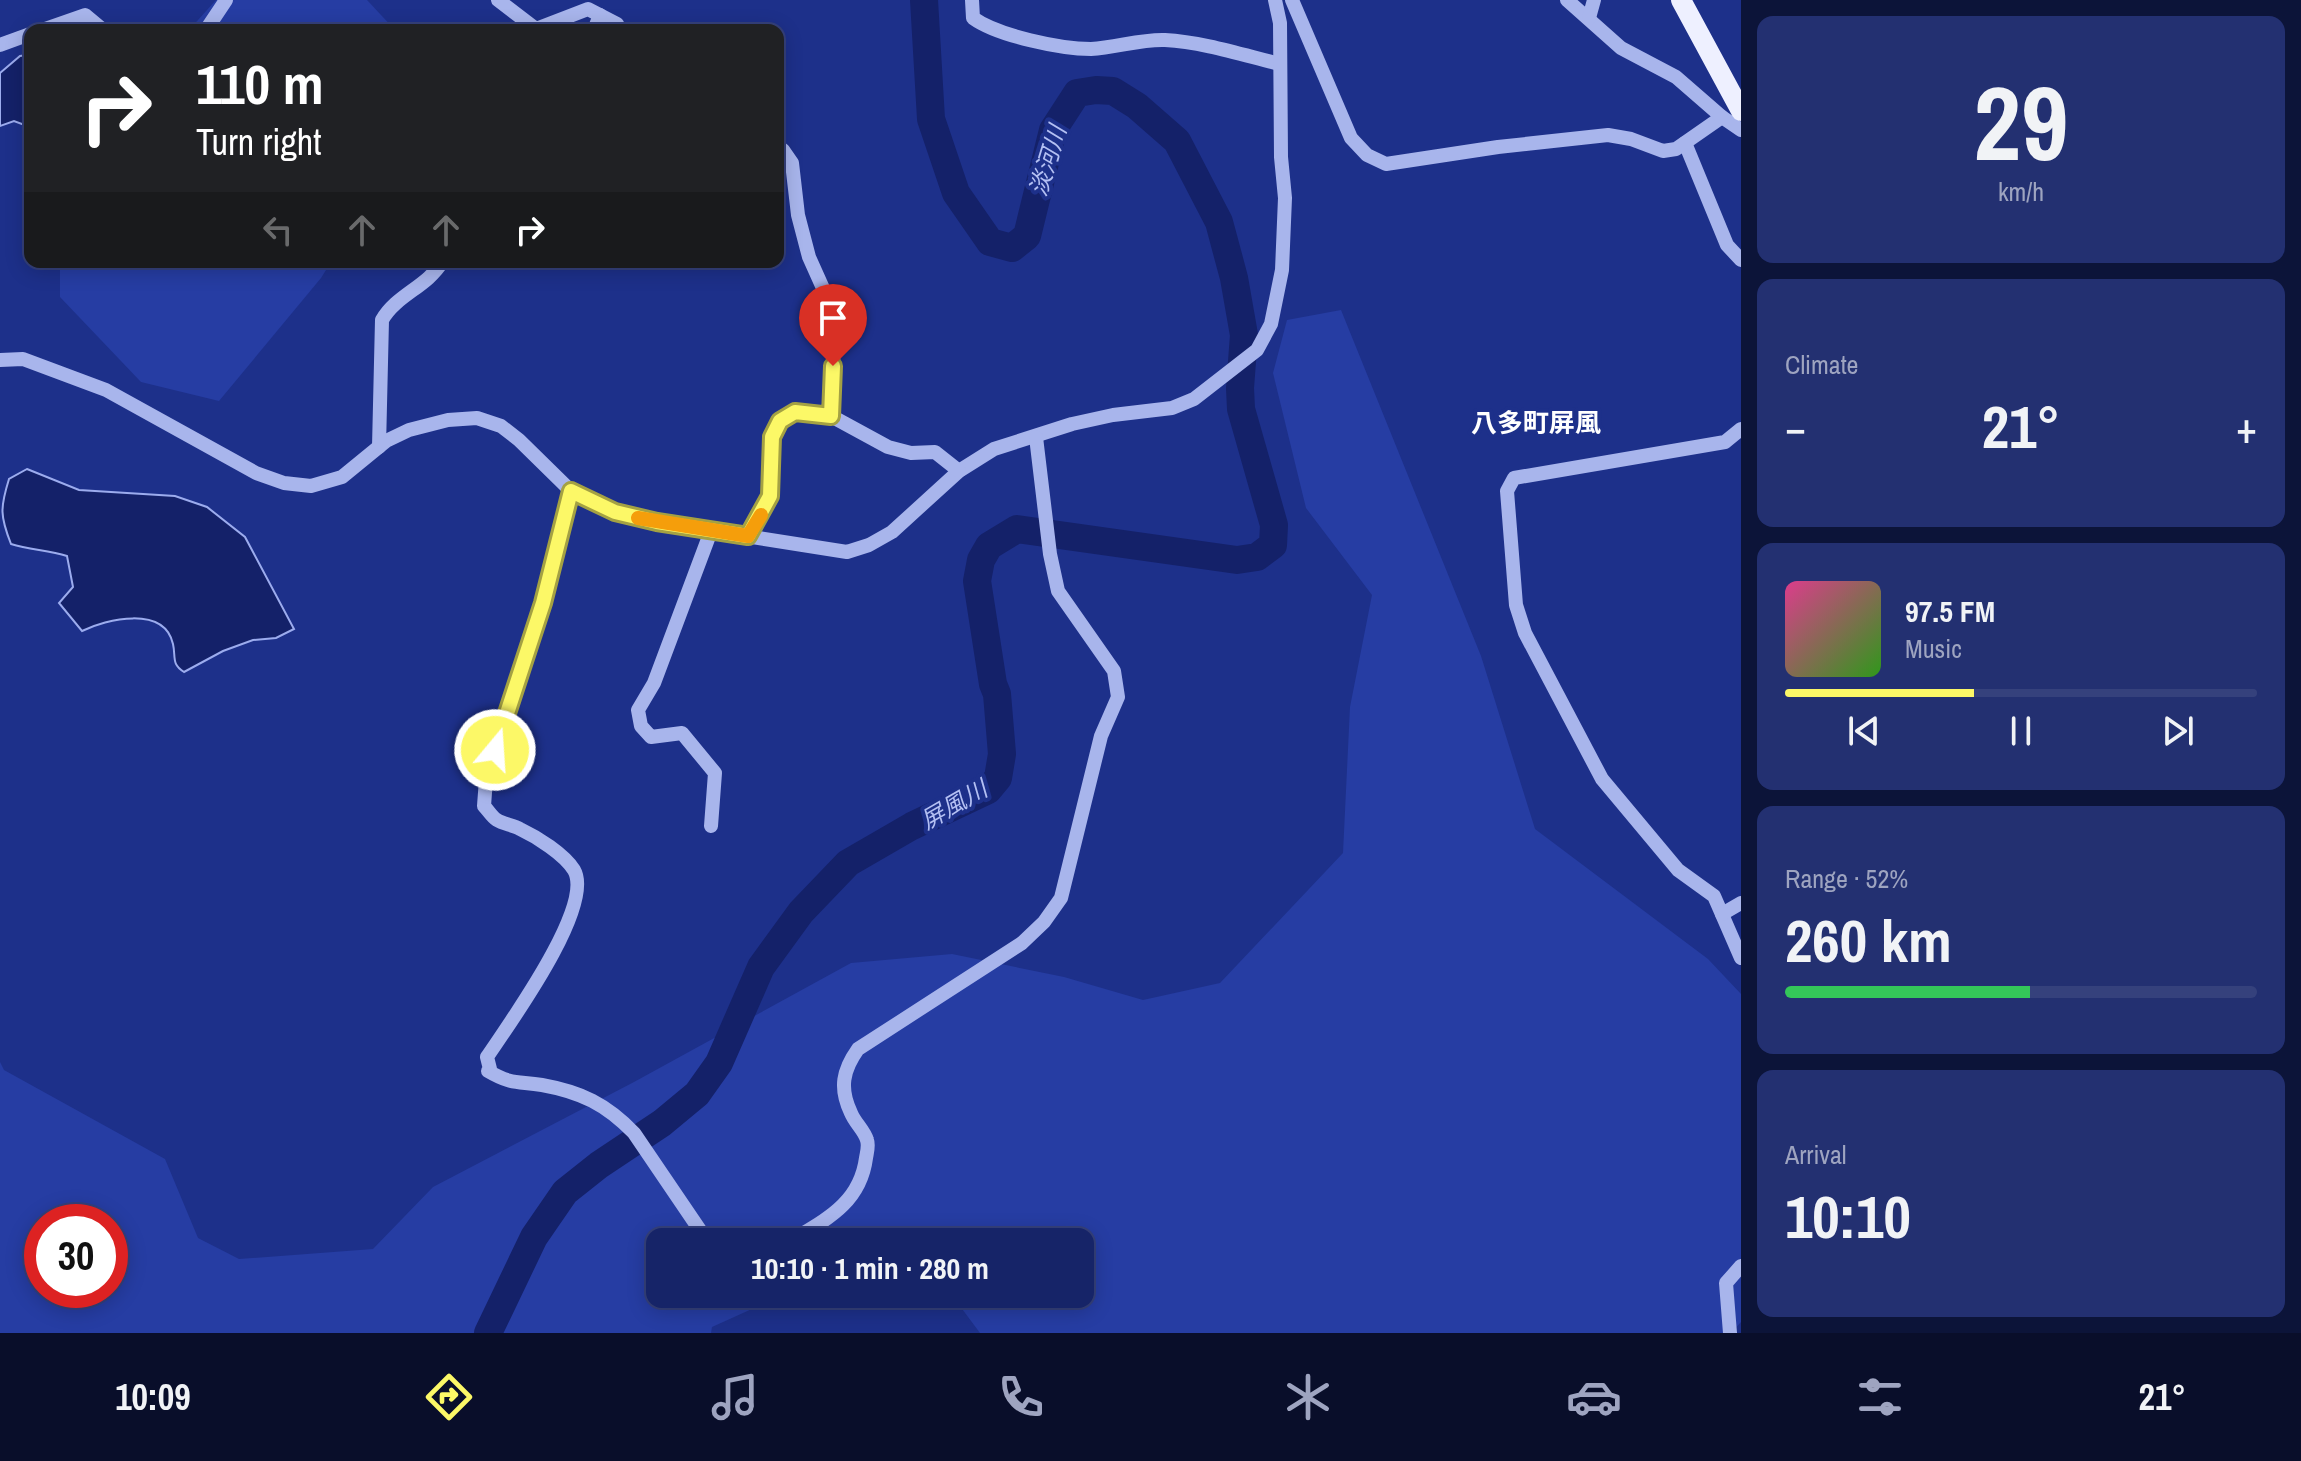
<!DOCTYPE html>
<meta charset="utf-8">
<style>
:root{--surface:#162468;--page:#233071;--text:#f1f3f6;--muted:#9ea4c0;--line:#35417c;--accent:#fcf867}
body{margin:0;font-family:"Archivo Narrow","Noto Sans JP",sans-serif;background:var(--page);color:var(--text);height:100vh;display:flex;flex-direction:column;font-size:30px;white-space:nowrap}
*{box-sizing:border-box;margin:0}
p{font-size:26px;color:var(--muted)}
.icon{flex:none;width:44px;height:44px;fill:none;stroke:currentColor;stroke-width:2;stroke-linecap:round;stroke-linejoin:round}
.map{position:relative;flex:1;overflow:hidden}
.drawer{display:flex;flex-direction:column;gap:16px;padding:16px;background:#0c1439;width:560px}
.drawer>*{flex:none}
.top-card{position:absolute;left:24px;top:24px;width:760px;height:244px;border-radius:16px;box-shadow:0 4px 20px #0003,0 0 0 2px var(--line);background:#202124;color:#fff;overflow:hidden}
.speed{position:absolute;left:24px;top:1204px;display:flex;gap:16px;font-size:40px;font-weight:700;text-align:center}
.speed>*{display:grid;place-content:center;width:104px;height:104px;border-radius:50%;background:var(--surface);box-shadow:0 4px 20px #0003,0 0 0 2px var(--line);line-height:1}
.speed .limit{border:12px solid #d22;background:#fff;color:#111}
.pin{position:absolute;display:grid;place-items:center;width:68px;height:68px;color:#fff;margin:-82px -34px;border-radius:50% 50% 50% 0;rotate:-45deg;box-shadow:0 0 8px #0007}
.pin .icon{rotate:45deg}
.me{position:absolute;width:88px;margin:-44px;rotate:18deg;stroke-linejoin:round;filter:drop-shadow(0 0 6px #0008)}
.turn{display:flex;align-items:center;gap:28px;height:168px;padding:0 40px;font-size:36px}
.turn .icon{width:104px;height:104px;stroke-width:2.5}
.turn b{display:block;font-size:56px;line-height:68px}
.lanes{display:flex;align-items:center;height:76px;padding:0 40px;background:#0003;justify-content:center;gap:40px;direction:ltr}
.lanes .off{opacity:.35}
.big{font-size:60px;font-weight:800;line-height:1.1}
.drawer .tile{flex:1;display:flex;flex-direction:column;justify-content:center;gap:12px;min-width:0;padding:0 28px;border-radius:16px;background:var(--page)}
.drawer .dial{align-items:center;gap:0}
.dial b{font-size:104px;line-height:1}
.song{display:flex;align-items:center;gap:24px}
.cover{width:96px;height:96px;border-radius:12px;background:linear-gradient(135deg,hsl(330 70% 55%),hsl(110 70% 35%))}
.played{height:8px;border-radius:4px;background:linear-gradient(90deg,var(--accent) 40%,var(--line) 40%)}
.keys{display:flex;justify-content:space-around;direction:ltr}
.heat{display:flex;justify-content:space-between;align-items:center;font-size:44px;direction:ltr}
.charge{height:12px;border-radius:6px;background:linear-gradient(90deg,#34c759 52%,var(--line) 0)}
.trip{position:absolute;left:646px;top:1228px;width:448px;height:80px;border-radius:16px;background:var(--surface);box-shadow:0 4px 20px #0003,0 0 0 2px var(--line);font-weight:800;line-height:80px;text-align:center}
.menu{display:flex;height:128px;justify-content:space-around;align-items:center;background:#090e2a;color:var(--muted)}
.menu .icon{width:56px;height:56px}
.menu .selected{color:var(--accent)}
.menu b{font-size:36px;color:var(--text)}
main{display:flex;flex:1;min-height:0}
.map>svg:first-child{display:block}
</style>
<main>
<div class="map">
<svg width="1741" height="1333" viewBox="0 0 1741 1333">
<rect width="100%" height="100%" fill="#1d308a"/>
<g fill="#263da3" fill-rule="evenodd">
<path d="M216 0H367L395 30H189Z"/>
<path d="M60 262H331L321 278 219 401 141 382 60 297Z"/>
<path d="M1341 310 1481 656 1535 829 1708 959 1741 994V1322L1731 1333H980L951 1294H1080V1242H660V1294H785L712 1327 711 1333H0V1062L4 1070 165 1159 198 1238 239 1259 373 1249 433 1187 634 1082 851 963 952 954 1064 977 1143 1000 1220 983 1343 853 1350 707 1372 595 1306 508 1273 373 1287 320ZM42 1222H110V1290H42Z"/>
</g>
<g fill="#142169" stroke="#9cacee" stroke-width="2">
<path d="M27 55 30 56V127L14 121 0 126V73L20 56Z"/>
<path d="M27 469 79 490 175 496 207 507 245 537 294 629 276 638 253 640 223 651 184 672C171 664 176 657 173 644 164 605 106 619 82 631L59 603 73 587 67 556C48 550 30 550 11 544 0 516 0 508 9 479Z"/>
</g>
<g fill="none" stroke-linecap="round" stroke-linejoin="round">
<path stroke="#142169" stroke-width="28" d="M488 1333 534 1237 565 1192 599 1165 662 1123 697 1094 719 1063 761 967 801 912 848 863 912 826 988 790 998 778 1002 754 997 694 993 684 977 581 981 560 989 546 1017 529 1237 560 1257 557 1273 545 1274 525 1241 409 1240 388 1244 335 1234 278 1219 222 1177 141 1137 106 1113 91 1096 90 1077 93 1053 130 1027 236 1012 248 990 242 956 193 931 119 924 0"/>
<g stroke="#a8b5ec" stroke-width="14">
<path d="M498 0 536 29 588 9 617 24 620 30"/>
<path d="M972 0 973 18C998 36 1061 49 1091 49 1116 48 1140 39 1165 40 1203 42 1243 55 1280 64"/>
<path d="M1292 0 1351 138 1367 155 1386 164 1498 147 1608 135 1631 139 1663 151 1676 149 1722 117"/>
<path d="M1567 0 1621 48 1676 77 1722 117 1741 130"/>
<path d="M1589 18 1594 0"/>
<path d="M42 30 85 15 103 30"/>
<path d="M206 30 226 0"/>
<path d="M594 30 600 15"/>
<path d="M0 45 30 34"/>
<path d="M1685 143 1727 245 1741 260"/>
<path d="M778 147 783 150 792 163 798 215 809 257 835 315 831 416"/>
<path d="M0 360 23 359 106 390 256 473 284 483 311 486 342 477 386 441 409 430 448 420 477 418 501 426 519 440 571 491 615 512 657 522 847 552 869 545 892 532 959 471 994 449 1072 424 1113 415 1172 408 1194 399 1257 350 1271 324 1282 270 1285 198 1281 157 1280 23 1275 0"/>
<path d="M1741 429 1725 442 1514 478 1507 491 1516 605 1525 633 1602 779 1678 870 1714 896 1741 958"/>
<path d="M379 447 382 320C396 295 427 287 442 262"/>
<path d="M571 491 543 603 486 779 484 806C488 810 492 817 497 820 503 824 513 825 520 829 537 837 564 854 574 870 595 906 509 1024 487 1057L490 1069 488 1071C512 1085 517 1081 542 1085 581 1092 606 1104 634 1133L708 1242"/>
<path d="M748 536 770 496 772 437 780 421 795 412 831 416 888 447 911 453 935 452 959 471"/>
<path d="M711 826 715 773 682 733 651 737 641 726 638 710 654 683 711 531"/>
<path d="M1722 914 1741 903"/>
<path d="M789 1242C825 1220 860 1204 866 1158 867 1152 869 1146 867 1140 864 1130 855 1123 851 1113 839 1088 843 1070 858 1049L1022 943 1044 922 1061 898 1101 736 1118 697 1114 671 1058 591 1050 554 1036 437"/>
<path d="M1730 1333 1726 1283 1741 1266"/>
</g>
<path stroke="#eef0ff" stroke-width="20" d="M1681 0 1741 111"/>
</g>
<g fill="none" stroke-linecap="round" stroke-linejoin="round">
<defs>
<path id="route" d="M495 750 543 603 571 491 615 512 657 522 748 536 770 496 772 437 780 421 795 412 831 416 833 366"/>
</defs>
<use href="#route" stroke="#a4a143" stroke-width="20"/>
<use href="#route" stroke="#fcf867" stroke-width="14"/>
<path stroke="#f59e0b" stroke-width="14" d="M638 518 748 536 761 515"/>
</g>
<g text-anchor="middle" stroke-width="8" stroke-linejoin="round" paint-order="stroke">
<g font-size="24" font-style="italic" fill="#b4c0f3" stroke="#1d308a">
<text transform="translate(1048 161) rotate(-73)" y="8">淡河川</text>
<text transform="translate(954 805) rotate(-30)" y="8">屏風川</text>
</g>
<g font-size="26" font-weight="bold" fill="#fff" stroke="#1d308a">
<text x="1536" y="432">八多町屏風</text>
</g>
</g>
</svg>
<div class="speed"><div class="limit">30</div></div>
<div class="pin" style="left:833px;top:366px;background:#d93025"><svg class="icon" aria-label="arrive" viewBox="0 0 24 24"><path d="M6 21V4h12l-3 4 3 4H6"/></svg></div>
<svg class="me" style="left:495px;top:750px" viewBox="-20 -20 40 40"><circle r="17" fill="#fcf867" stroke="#fff" stroke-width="3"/><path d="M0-11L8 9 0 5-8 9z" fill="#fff"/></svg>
<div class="trip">10:10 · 1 min · 280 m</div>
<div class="top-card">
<div class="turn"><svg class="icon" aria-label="right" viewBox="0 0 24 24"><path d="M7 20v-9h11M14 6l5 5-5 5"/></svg><div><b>110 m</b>Turn right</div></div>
<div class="lanes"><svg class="icon off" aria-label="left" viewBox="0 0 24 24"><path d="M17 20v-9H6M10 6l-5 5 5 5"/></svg><svg class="icon off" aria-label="ahead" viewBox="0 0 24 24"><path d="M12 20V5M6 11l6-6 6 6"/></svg><svg class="icon off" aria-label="ahead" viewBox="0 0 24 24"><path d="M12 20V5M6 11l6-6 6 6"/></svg><svg class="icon" aria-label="right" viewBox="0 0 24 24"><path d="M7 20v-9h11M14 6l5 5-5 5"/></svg></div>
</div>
</div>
<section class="drawer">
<div class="tile dial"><b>29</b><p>km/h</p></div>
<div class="tile"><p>Climate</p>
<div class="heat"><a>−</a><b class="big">21°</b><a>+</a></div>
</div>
<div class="tile">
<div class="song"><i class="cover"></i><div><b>97.5 FM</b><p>Music</p></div></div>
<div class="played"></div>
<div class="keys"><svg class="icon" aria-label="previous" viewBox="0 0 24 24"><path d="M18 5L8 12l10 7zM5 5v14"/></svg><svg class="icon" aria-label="pause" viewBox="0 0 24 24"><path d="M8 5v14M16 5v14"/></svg><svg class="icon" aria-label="next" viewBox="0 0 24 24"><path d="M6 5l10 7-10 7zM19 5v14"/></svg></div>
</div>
<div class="tile"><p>Range · 52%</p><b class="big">260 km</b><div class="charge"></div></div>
<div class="tile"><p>Arrival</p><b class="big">10:10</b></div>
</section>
</main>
<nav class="menu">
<b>10:09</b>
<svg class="icon selected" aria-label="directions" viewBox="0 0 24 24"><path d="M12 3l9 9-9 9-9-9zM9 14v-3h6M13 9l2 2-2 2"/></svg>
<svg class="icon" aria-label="music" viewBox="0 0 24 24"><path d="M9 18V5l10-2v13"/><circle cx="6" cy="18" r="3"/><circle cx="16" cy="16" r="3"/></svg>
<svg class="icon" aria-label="phone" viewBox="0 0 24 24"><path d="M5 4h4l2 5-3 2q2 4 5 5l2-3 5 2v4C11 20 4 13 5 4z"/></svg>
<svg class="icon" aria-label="climate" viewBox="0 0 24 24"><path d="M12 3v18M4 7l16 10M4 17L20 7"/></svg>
<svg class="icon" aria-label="car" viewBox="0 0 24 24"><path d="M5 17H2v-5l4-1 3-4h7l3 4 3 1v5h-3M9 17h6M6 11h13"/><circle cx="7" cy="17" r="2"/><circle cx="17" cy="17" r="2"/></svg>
<svg class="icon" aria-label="filters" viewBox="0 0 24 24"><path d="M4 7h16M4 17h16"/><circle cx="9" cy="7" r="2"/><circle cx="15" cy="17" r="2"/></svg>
<b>21°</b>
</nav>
